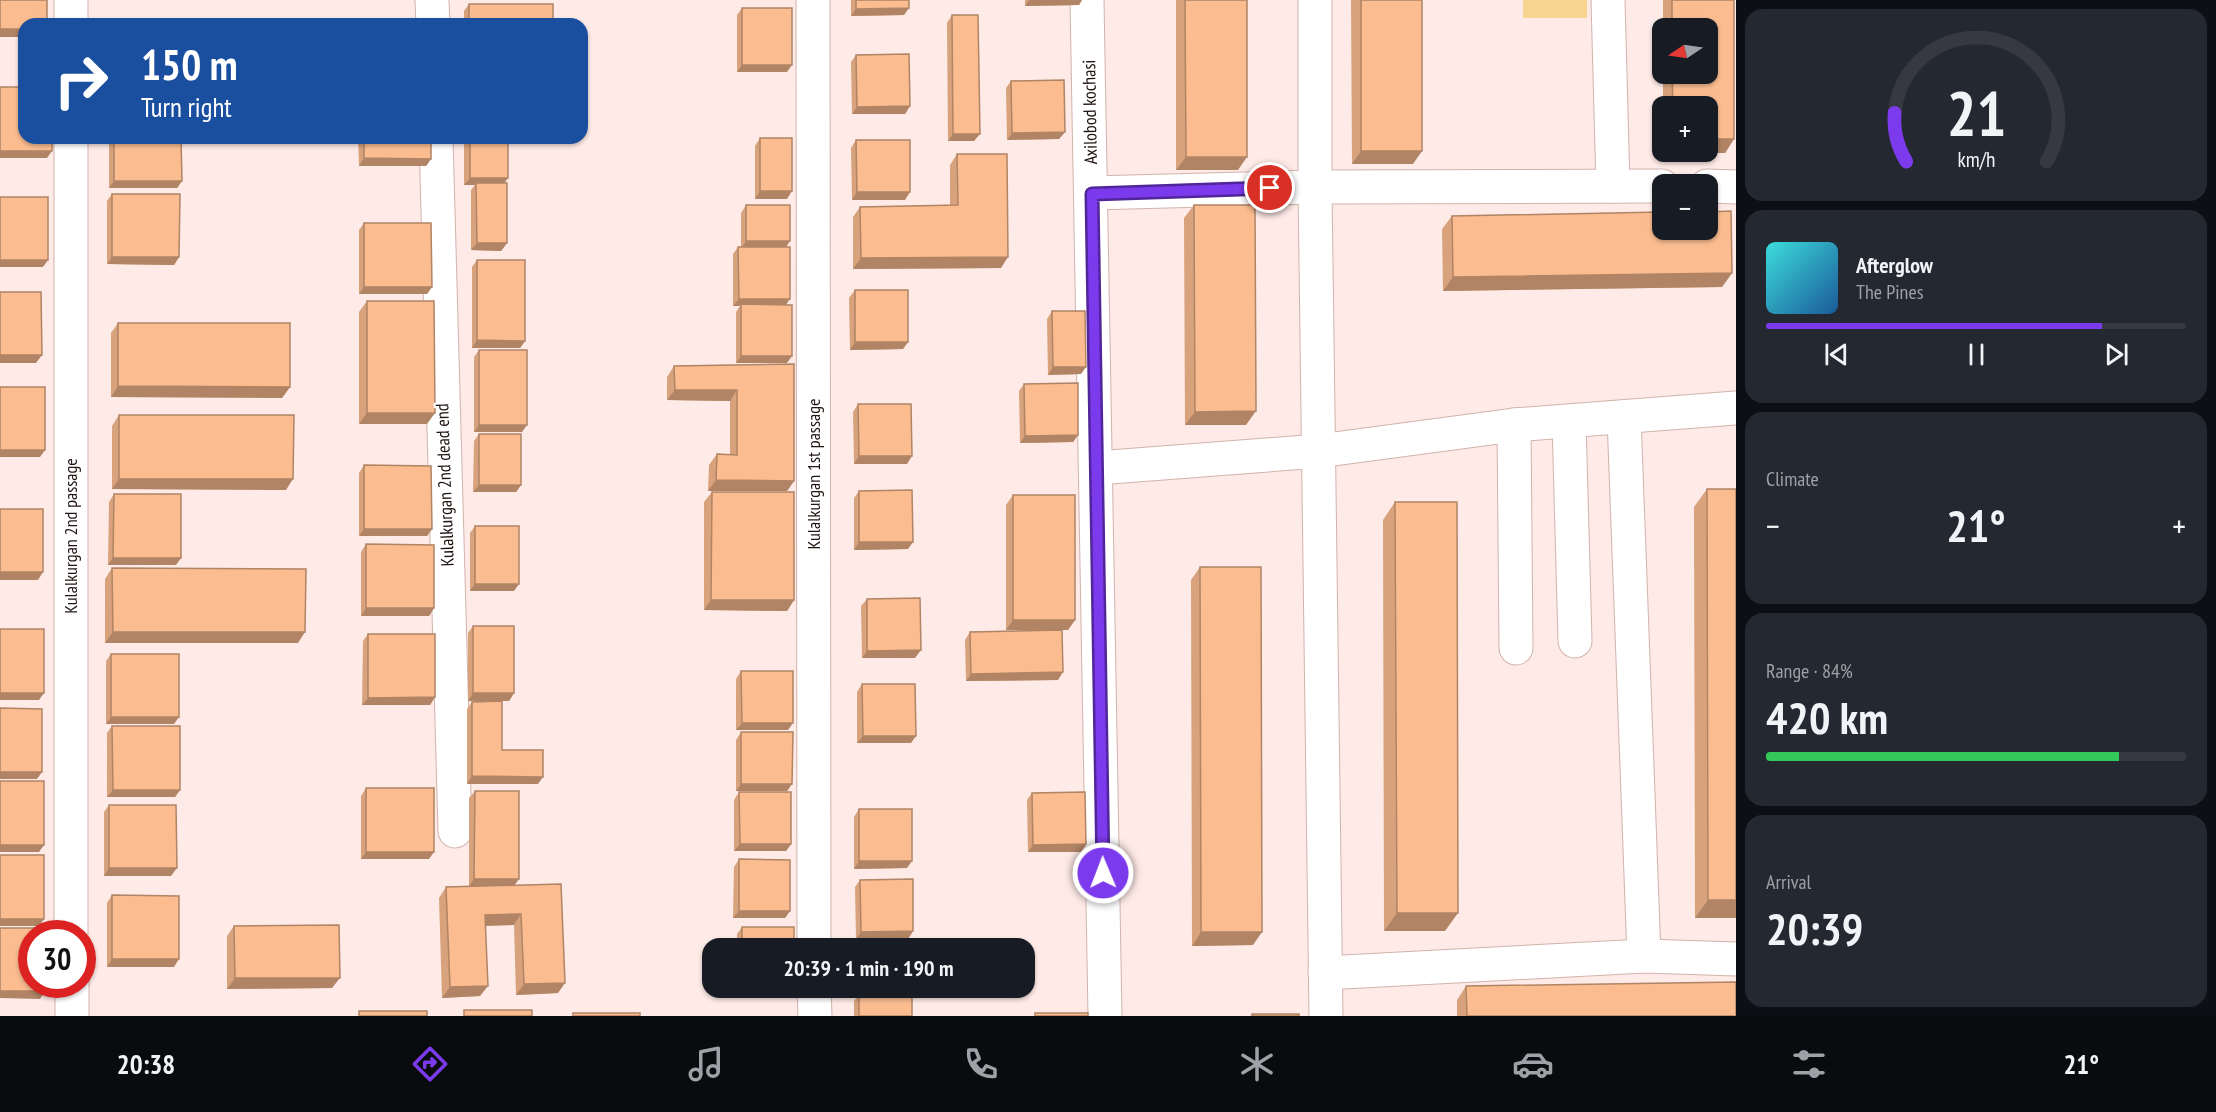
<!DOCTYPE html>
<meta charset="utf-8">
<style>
:root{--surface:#171b24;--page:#242831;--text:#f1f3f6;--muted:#9ea1a6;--line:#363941;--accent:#7c3aed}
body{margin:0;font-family:"PT Sans Narrow",sans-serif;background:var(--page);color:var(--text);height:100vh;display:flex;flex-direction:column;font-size:22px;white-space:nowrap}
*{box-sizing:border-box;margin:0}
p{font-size:20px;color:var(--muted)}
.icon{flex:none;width:33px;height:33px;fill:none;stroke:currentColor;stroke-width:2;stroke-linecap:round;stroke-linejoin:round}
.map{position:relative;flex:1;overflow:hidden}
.sheet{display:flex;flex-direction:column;gap:9px;padding:9px;background:#0d0f14;width:480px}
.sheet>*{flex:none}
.guide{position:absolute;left:18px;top:18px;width:570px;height:126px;border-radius:18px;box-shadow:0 2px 4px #0004;background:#1a4fa0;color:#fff;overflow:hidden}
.needle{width:39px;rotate:257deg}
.controls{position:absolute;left:1652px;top:18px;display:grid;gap:12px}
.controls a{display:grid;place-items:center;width:66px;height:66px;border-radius:12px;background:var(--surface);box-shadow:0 2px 4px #0004;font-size:30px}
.speed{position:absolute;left:18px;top:920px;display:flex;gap:12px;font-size:30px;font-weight:700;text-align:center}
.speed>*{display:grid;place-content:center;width:78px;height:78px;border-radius:50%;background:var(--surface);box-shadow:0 2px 4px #0004;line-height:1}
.speed .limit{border:9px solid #d22;background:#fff;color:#111}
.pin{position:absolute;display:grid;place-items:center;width:51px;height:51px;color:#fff;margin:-26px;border:3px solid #fff;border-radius:50%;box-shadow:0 2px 6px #0007}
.me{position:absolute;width:66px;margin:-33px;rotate:359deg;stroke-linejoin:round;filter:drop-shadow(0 0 4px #0008)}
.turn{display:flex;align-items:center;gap:21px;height:126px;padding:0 24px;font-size:27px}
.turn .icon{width:78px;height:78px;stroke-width:2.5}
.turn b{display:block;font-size:42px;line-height:51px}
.big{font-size:45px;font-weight:800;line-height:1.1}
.sheet .widget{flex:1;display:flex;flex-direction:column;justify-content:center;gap:9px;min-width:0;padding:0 21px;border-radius:18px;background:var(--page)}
.sheet .dial{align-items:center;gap:0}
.dial svg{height:156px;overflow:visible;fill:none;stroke:var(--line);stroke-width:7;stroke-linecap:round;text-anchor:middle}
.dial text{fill:var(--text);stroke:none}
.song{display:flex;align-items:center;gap:18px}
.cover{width:72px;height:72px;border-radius:9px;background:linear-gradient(135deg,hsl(180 70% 55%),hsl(210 70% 35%))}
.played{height:6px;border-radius:3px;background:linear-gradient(90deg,var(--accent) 80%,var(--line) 80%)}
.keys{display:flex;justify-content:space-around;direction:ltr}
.heat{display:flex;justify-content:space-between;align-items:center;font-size:33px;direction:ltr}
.charge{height:9px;border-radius:4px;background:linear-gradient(90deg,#34c759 84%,var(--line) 0)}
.trip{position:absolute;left:702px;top:938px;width:333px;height:60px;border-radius:18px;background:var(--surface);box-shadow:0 2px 4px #0004;font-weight:800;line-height:60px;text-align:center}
.tabs{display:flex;height:96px;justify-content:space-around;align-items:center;background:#090b0e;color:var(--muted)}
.tabs .icon{width:42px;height:42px}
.tabs .on{color:var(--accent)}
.tabs b{font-size:27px;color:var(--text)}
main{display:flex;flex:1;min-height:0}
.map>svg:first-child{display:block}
</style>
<main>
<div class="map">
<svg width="1736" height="1016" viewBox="0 0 1736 1016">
<rect width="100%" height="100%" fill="#feeae6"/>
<rect fill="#f7d490" x="1523" y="0" width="64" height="18"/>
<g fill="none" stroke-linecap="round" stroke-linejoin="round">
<defs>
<g id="minor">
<path d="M71 0V24"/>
<path d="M432 0 433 24"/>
<path d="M813 0 814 948"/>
<path d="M1087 0 1105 1016"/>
<path d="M1315 0V187L1326 1016"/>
<path d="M1608 0 1613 186"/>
<path d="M71 138V933"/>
<path d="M436 138 455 831"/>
<path d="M1707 186 1736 187"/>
<path d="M1092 193 1315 187 1662 186"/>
<path d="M1624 417 1644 956"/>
<path d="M1569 421 1575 641"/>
<path d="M1514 425 1516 648"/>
<path d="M1097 468 1319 451 1514 425 1736 408"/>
<path d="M1325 973 1644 956 1736 959"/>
<path d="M72 984V1016"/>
<path d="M814 987 815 1016"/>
</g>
</defs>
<use href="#minor" stroke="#d2b3ac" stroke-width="35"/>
<use href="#minor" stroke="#fff" stroke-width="33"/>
</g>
<g fill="#d8a37c">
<path d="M851 0H909L904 15 851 16Z"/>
<path d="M1025 0H1082L1079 5 1025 6Z"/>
<path d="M1176 0H1247L1238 170H1176Z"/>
<path d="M1351 0H1422L1413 164H1352Z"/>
<path d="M1663 0H1734V139L1725 153H1663V152H1707V106H1663V74H1707V28H1663Z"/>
<path d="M469 4 553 24H464V11Z"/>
<path d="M742 8 787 72H737V15Z"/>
<path d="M952 15 974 141H948L947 23Z"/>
<path d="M856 55 910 106 905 114H852L851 62Z"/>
<path d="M1011 81 1065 132 1059 139 1007 140 1006 88Z"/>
<path d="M109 138H181L182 181 177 188H109Z"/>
<path d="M358 138H431V159L426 166H359Z"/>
<path d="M464 138H508L504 183 507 243 501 251 471 250V190L475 185H464Z"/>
<path d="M760 138 787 199H755V146Z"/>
<path d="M856 140 905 200H852L851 148Z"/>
<path d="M957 154 1001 268 853 269V217L860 207 950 205V165Z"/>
<path d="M112 194 179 257 174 265 107 264V201Z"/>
<path d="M746 205 786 247 787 363H736V312L740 306H733V254L738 247H741V213Z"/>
<path d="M1194 205 1246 425H1185L1184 218Z"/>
<path d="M1452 216 1732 273 1722 287 1443 291 1442 229Z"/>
<path d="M364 223 432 287 427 294H359V230Z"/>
<path d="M477 260 525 341 520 348H472V267Z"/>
<path d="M855 290 908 342 903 349 850 350 849 298Z"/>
<path d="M367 301 427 424H359V312Z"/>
<path d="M1052 311 1081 374 1048 375 1047 319Z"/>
<path d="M118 323 290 387 282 398 111 397V333Z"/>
<path d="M479 350 522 432H474V357Z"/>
<path d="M794 364V481L787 491H708L709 465 717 454 730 455V401L667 400V377L674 366Z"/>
<path d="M1024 384 1078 435 1073 442 1020 443 1019 391Z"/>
<path d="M858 404 907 464H854L853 412Z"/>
<path d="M119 415 286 490 112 489V426Z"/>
<path d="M479 434 521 485 516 492H473L474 441Z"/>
<path d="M364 465 432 529 427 536H359V473Z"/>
<path d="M1707 489 1736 918H1695L1694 507Z"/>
<path d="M859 491 908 549 854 550V498Z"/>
<path d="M712 492 794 600 787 611 704 610V502Z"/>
<path d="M114 494 176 565H108L109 502Z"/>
<path d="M1013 495 1075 620 1068 630H1062L1058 680 966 681 965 640 970 632 1059 630H1006V505Z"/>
<path d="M1395 502 1445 931H1384L1383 520Z"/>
<path d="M475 526 514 591H470V533Z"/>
<path d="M366 544 434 608 429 616H361V552Z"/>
<path d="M1200 567 1253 945 1192 946 1191 580Z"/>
<path d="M112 568 298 643H105V579Z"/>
<path d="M867 599 915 658H862L861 606Z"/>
<path d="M473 626 514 693 509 701H468V633Z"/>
<path d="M368 634 435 697 430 705H362L363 641Z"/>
<path d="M111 654 174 724H106V661Z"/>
<path d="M741 671 788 730H736V679Z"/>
<path d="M862 684 911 743H857V692Z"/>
<path d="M472 702 502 750 538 784H467V709Z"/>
<path d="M112 726 180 790 175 797H107V733Z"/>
<path d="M741 732 792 784 787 791H736V740Z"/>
<path d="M366 788 429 859H361V796Z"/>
<path d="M475 791 514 885 558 993 516 995 514 925 485 926 480 996 442 998 439 898 446 887 483 886H469V798Z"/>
<path d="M739 792 791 844 786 851H734V800Z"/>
<path d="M1032 793 1086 844 1081 852H1028L1027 800Z"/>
<path d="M109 805 171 876H104V812Z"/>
<path d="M859 809 907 868 854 869V817Z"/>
<path d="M739 859 790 911 785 918H733L734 867Z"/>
<path d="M860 880 913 931 908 939H856L855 887Z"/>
<path d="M112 895 174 967H107V903Z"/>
<path d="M234 926 332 988 227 989V936Z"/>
<path d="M742 927 794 948H737V934Z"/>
<path d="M1466 986 1736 1016H1457V1000Z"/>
<path d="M859 994 912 1016H854V1001Z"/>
</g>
<g fill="#b08465">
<path d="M1029 0H1082L1079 5 1025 6Z"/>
<path d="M909 8 904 15 851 16 856 9Z"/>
<rect x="0" y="29" width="24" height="8"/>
<path d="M742 65H792L787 72H737Z"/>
<path d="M910 106 905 114H852L857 107Z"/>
<path d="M1065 132 1059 139 1007 140 1012 133Z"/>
<path d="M953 134H980L974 141H948Z"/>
<path d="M1707 139H1734L1725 153H1663L1664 152H1707Z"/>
<path d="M0 151H52L47 158H0Z"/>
<path d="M1361 151H1422L1413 164H1352Z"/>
<path d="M1186 157H1247L1238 170H1176Z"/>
<path d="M364 158 431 159 426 166H359Z"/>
<path d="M470 178H508L503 185 476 183 475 185H464Z"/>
<path d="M114 181H182L177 188H109Z"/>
<path d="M760 191H792L787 199H755Z"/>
<path d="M857 192H910L905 200H852Z"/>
<path d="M746 241H790L785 249H741Z"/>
<path d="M477 243H507L501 251 471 250Z"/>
<path d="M112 257H179L174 265 107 264Z"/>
<path d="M1008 257 1001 268 853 269 861 258Z"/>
<path d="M0 260H48L43 267H0Z"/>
<path d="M1732 273 1722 287 1443 291 1453 277Z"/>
<path d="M364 287H432L427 294H359Z"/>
<path d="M739 299H790L785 306 741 304 740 306H733Z"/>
<path d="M477 340 525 341 520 348H472Z"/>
<path d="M855 342H908L903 349 850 350Z"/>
<path d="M0 355H42L36 363H0Z"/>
<path d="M741 356H792L787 363H736Z"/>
<path d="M1053 367H1086L1081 374 1048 375Z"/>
<path d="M118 386 290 387 282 398 111 397Z"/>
<path d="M675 390H737L730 401 667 400Z"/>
<path d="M1256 411 1246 425H1185L1195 412Z"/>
<path d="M367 413H435L427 424H359Z"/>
<path d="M479 425H527L522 432H474Z"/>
<path d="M1078 435 1073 442 1020 443 1025 436Z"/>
<path d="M0 450H45L40 457H0Z"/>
<path d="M859 456H912L907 464H854Z"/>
<path d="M119 479H293L286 490 112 489Z"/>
<path d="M716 480 794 481 787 491H708Z"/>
<path d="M479 485H521L516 492H473Z"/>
<path d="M364 529H432L427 536H359Z"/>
<path d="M859 542H913L908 549 854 550Z"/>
<path d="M113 558H181L176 565H108Z"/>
<path d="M0 572H43L38 580H0Z"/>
<path d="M475 584H519L514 591H470Z"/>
<path d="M711 600H794L787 611 704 610Z"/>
<path d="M366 608H434L429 616H361Z"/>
<path d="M1013 620H1075L1068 630H1006Z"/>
<path d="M113 632H305L298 643H105Z"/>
<path d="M921 650 915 658H862L867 651Z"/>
<path d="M1063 672 1058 680 966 681 971 674Z"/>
<path d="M0 693H44L39 700H0Z"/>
<path d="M473 693H514L509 701H468Z"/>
<path d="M435 697 430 705H362L368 698Z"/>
<path d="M111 717H179L174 724H106Z"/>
<path d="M742 723H793L788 730H736Z"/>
<path d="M863 736H916L911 743H857Z"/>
<path d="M0 772H42L37 779H0Z"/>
<path d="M472 776 543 777 538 784H467Z"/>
<path d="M741 784H792L787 791H736Z"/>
<path d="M113 790H180L175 797H107Z"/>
<path d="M740 844H791L786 851H734Z"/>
<path d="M1086 844 1081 852H1028L1033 845Z"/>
<path d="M0 845H44L39 852H0Z"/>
<path d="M366 852H434L429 859H361Z"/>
<path d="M859 861H912L907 868 854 869Z"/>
<path d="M109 868H177L171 876H104Z"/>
<path d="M474 879H519L514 886H469Z"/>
<path d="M1708 900H1736V918H1695Z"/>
<path d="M739 911H790L785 918H733Z"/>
<path d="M1397 913H1458L1445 931H1384Z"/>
<path d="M521 914 514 925 478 926 485 915Z"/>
<path d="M0 919H44L39 926H0Z"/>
<path d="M913 931 908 939H856L861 932Z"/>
<path d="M1201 932H1262L1253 945 1192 946Z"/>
<path d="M112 959H179L174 967H107Z"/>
<path d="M235 978H340L332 988 227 989Z"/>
<path d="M565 983 558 993 516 995 524 984Z"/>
<path d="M488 986 480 996 442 998 450 987Z"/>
<path d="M0 991H45L40 999 0 998Z"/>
</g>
<g fill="#fbbd90" stroke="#b08465" stroke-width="1.5">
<path d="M0 0H47V24H24V29H0Z"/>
<path d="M856 0H909V8L856 9Z"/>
<path d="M1185 0H1247V157H1186Z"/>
<rect x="1361" y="0" width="61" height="151"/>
<path d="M1672 0H1734V139H1707V106H1673L1672 74H1707V28H1672Z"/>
<rect x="469" y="4" width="84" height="20"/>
<rect x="742" y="8" width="50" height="57"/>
<path d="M952 15H978L980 134H953Z"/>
<path d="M909 54 910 106 857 107 856 55Z"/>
<path d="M1064 80 1065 132 1012 133 1011 81Z"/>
<path d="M0 87H24V138H52V151H0Z"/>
<path d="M114 138H181L182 181H114Z"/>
<path d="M364 138H431V159L364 158Z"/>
<rect x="470" y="138" width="38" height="40"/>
<rect x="760" y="138" width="32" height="53"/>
<path d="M856 140H910V192H857Z"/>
<path d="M957 154H1007L1008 257 861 258 860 207 958 205Z"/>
<path d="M476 183H507V243H477Z"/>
<path d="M112 194H180L179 257H112Z"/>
<rect x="0" y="197" width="48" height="63"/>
<rect x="746" y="205" width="44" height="36"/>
<path d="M1194 205H1255L1256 411 1195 412Z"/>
<path d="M1731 211 1732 273 1453 277 1452 216 1662 212V230H1707V212Z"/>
<path d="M364 223H431L432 287H364Z"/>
<path d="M738 247H790V299H739Z"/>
<path d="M477 260H525V341L477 340Z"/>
<rect x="855" y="290" width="53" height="52"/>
<path d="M0 292H41L42 355H0Z"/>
<path d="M367 301H434L435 413H367Z"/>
<path d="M741 304 792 305V356H741Z"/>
<path d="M1052 311H1085L1086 367H1053Z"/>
<path d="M118 323H290V387L118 386Z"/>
<rect x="479" y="350" width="48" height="75"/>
<path d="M794 364V481L716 480 717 454 737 455V390H675L674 366Z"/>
<path d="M1078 383V435L1025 436 1024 384Z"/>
<rect x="0" y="387" width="45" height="63"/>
<path d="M858 404H911L912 456H859Z"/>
<path d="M119 415H294L293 479H119Z"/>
<rect x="479" y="434" width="42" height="51"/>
<path d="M364 465 431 466 432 529H364Z"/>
<path d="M1707 489H1736V900H1708Z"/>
<path d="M912 490 913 542H859V491Z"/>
<path d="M712 492H794V600H711Z"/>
<path d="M114 494H181V558H113Z"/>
<rect x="1013" y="495" width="62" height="125"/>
<path d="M1395 502H1457L1458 913H1397Z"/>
<rect x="0" y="509" width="43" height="63"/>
<rect x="475" y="526" width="44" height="58"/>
<path d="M366 544 434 545V608H366Z"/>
<path d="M1200 567H1261L1262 932H1201Z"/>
<path d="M112 568 306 569 305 632H113Z"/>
<path d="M920 598 921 650 867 651V599Z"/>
<rect x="473" y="626" width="41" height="67"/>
<rect x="0" y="629" width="44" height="64"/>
<path d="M1062 630 1063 672 971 674 970 632Z"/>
<path d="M368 634H435V697L368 698Z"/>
<rect x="111" y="654" width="68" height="63"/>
<path d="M741 671H793V723H742Z"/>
<path d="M862 684H915L916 736H863Z"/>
<path d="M502 701V750H543V777L472 776V702Z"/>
<path d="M0 708 42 709V772H0Z"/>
<path d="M112 726H180V790H113Z"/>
<path d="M741 732H793L792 784H741Z"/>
<rect x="0" y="781" width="44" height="64"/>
<rect x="366" y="788" width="68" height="64"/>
<path d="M475 791H519V879H474Z"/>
<path d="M739 792H791V844H740Z"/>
<path d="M1085 792 1086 844 1033 845 1032 793Z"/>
<path d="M109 805H176L177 868H109Z"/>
<rect x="859" y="809" width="53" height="52"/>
<rect x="0" y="855" width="44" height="64"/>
<path d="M739 859 790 860V911H739Z"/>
<path d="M913 879V931L861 932 860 880Z"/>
<path d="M561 884 565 983 524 984 521 914 485 915 488 986 450 987 446 887Z"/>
<path d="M112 895 179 896V959H112Z"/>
<path d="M339 925 340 978H235L234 926Z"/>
<rect x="742" y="927" width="52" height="21"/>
<path d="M0 928H46V933H32V984H45V991H0Z"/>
<path d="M1736 982V1016H1467L1466 986Z"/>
<rect x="859" y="994" width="53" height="22"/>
<rect x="464" y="1010" width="68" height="6"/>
<rect x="359" y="1011" width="68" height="5"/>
<rect x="573" y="1013" width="67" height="3"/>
<rect x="1035" y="1013" width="53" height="3"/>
<rect x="1252" y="1014" width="47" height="2"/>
</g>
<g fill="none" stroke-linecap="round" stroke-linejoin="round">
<defs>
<path id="route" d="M1103 873 1092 194 1270 188"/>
</defs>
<use href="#route" stroke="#51269a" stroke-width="15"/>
<use href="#route" stroke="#7c3aed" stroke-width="10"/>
</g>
<g text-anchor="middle" stroke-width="4.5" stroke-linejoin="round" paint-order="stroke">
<g font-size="18" fill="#1f1412" stroke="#fff">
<text transform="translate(1090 112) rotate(-91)" y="6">Axilobod kochasi</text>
<text transform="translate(814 474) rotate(-90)" y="6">Kulalkurgan 1st passage</text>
<text transform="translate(445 485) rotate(-92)" y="6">Kulalkurgan 2nd dead end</text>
<text transform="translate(71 536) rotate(-90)" y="6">Kulalkurgan 2nd passage</text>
</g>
</g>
</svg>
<div class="controls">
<a><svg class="needle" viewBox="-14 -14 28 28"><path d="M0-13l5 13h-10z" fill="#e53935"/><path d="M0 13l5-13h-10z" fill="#9ea1a6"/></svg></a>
<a>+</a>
<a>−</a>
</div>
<div class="speed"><div class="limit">30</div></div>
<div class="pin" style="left:1270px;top:188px;background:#d93025"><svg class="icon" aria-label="arrive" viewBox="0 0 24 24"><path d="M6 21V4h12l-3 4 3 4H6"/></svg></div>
<svg class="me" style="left:1103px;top:873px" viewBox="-20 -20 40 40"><circle r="17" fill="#7c3aed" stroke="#fff" stroke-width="3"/><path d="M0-11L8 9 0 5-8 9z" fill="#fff"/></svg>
<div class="trip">20:39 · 1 min · 190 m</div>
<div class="guide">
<div class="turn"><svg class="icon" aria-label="right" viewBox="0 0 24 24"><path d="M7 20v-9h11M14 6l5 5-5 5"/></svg><div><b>150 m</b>Turn right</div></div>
</div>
</div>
<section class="sheet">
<div class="widget dial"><svg viewBox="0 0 100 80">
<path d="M14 69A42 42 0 1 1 86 69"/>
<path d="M14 69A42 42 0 0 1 8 44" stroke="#7c3aed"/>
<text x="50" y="56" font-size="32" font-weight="700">21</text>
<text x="50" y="72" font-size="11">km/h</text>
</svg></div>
<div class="widget">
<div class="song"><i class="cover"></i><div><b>Afterglow</b><p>The Pines</p></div></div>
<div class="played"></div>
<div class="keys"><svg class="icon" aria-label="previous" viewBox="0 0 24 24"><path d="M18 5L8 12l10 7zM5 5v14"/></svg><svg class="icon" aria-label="pause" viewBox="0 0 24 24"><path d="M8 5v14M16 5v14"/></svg><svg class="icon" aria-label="next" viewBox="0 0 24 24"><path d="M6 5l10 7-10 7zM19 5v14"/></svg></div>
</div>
<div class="widget"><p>Climate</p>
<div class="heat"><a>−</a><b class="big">21°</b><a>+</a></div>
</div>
<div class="widget"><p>Range · 84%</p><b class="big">420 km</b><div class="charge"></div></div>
<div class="widget"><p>Arrival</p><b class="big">20:39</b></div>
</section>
</main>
<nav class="tabs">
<b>20:38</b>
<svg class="icon on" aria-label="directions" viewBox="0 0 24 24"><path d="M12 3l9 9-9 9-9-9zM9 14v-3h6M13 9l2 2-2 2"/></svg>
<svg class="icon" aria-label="music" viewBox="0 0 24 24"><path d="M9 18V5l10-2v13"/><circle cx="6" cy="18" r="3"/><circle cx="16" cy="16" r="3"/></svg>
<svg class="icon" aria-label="phone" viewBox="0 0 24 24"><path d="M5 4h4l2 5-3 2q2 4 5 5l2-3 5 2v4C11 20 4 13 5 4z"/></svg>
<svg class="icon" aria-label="climate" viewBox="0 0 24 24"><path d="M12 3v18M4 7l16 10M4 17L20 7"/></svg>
<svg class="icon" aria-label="car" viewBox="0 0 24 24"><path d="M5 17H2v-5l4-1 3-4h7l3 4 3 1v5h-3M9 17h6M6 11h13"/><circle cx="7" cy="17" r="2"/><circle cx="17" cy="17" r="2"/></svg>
<svg class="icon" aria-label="filters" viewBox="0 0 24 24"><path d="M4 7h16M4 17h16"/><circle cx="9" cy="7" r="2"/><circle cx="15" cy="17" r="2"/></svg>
<b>21°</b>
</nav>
